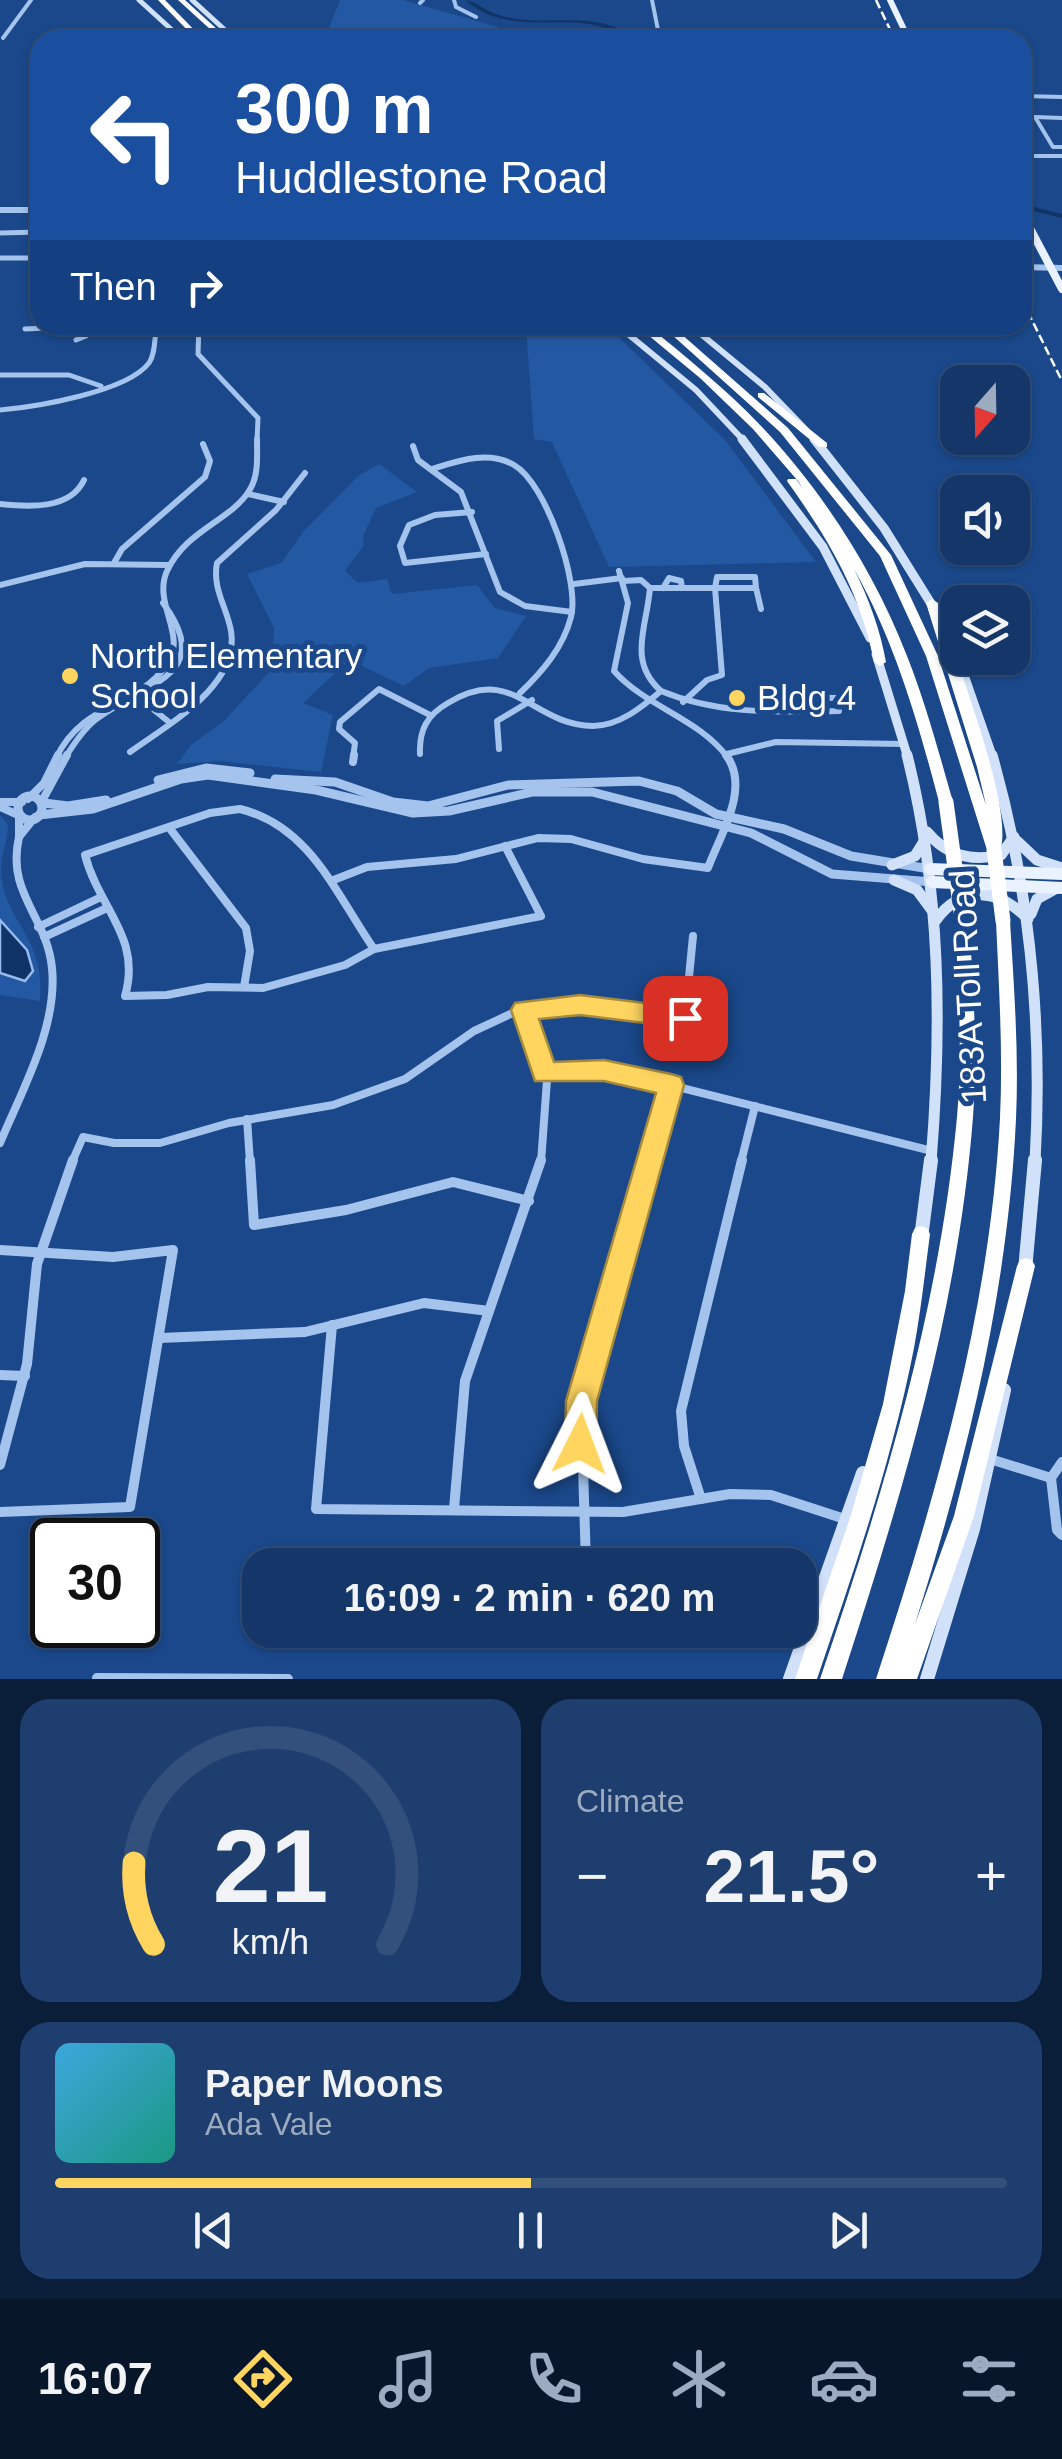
<!DOCTYPE html>
<meta charset="utf-8">
<style>
:root{--surface:#143668;--page:#1d3e6e;--text:#f1f3f6;--muted:#9dabc0;--line:#33507c;--accent:#ffd560}
body{margin:0;font-family:Arial,sans-serif;background:var(--page);color:var(--text);height:100vh;display:flex;flex-direction:column;font-size:38px;white-space:nowrap}
*{box-sizing:border-box;margin:0}
p{font-size:32px;color:var(--muted)}
.icon{flex:none;width:55px;height:55px;fill:none;stroke:currentColor;stroke-width:2;stroke-linecap:round;stroke-linejoin:round}
.map{position:relative;height:1679px;overflow:hidden}
.details{display:flex;flex-direction:column;gap:20px;padding:20px;background:#0b1e39;flex:1}
.details>*{flex:none}
.top-card{position:absolute;left:30px;top:30px;width:1002px;height:305px;border-radius:30px;box-shadow:0 2px 8px #0004,0 0 0 2px var(--line);background:#1a4fa0;color:#fff;overflow:hidden}
.needle{width:65px;rotate:200deg}
.controls{position:absolute;left:940px;top:365px;display:grid;gap:20px}
.controls a{display:grid;place-items:center;width:90px;height:90px;border-radius:20px;background:var(--surface);box-shadow:0 2px 8px #0004,0 0 0 2px var(--line);font-size:50px}
.speed{position:absolute;left:30px;top:1518px;display:flex;gap:20px;font-size:50px;font-weight:700;text-align:center}
.speed>*{display:grid;place-content:center;width:130px;height:130px;border-radius:50%;background:var(--surface);box-shadow:0 2px 8px #0004,0 0 0 2px var(--line);line-height:1}
.speed .limit{border:5px solid #111;border-radius:15px;background:#fff;color:#111}
.pin{position:absolute;display:grid;place-items:center;width:85px;height:85px;color:#fff;margin:-42px;border-radius:20px;box-shadow:0 5px 15px #0006}
.me{position:absolute;width:110px;margin:-55px;rotate:3deg;stroke-linejoin:round;filter:drop-shadow(0 0 8px #0008)}
.turn{display:flex;align-items:center;gap:35px;height:210px;padding:0 40px;font-size:45px}
.turn .icon{width:130px;height:130px;stroke-width:2.5}
.turn b{display:block;font-size:70px;line-height:85px}
.then{display:flex;align-items:center;height:95px;padding:0 40px;background:#0003;gap:20px;font-size:38px}
.big{font-size:75px;font-weight:800;line-height:1.1}
.details .widget{flex:1;display:flex;flex-direction:column;justify-content:center;gap:15px;min-width:0;padding:0 35px;border-radius:30px;background:var(--page)}
.details .dial{align-items:center;gap:0}
.dial svg{height:260px;overflow:visible;fill:none;stroke:var(--line);stroke-width:7;stroke-linecap:round;text-anchor:middle}
.dial text{fill:var(--text);stroke:none}
.song{display:flex;align-items:center;gap:30px}
.cover{width:120px;height:120px;border-radius:15px;background:linear-gradient(135deg,hsl(200 70% 55%),hsl(170 70% 35%))}
.played{height:10px;border-radius:5px;background:linear-gradient(90deg,var(--accent) 50%,var(--line) 50%)}
.keys{display:flex;justify-content:space-around;direction:ltr}
.heat{display:flex;justify-content:space-between;align-items:center;font-size:55px;direction:ltr}
.details .tiles{flex:1;display:grid;gap:20px;grid-template-columns:1fr 1fr}
.widget:last-child{grid-column:span 2}
.trip{position:absolute;left:242px;top:1548px;width:575px;height:100px;border-radius:30px;background:var(--surface);box-shadow:0 2px 8px #0004,0 0 0 2px var(--line);font-weight:800;line-height:100px;text-align:center}
.menu{display:flex;height:160px;justify-content:space-around;align-items:center;background:#08162a;color:var(--muted)}
.menu .icon{width:70px;height:70px}
.menu .on{color:var(--accent)}
.menu b{font-size:45px;color:var(--text)}
.map>svg:first-child{display:block}
</style>
<div class="map">
<svg width="1062" height="1679" viewBox="0 0 1062 1679">
<rect width="100%" height="100%" fill="#1a488a"/>
<g fill="#2359a3">
<path d="M340 0H403L519 33 516 40 284 39 328 30Z"/>
<path d="M606 325 725 440 816 562 609 567 552 442 534 439 526 327Z"/>
<path d="M379 464 417 492 376 508 363 536 364 545 345 571 358 583 387 579 392 594 477 585 495 608 526 616 498 658 429 668 404 686 349 660 303 703 333 715 321 772 219 761 177 764 191 745 224 721 272 669 274 628 247 574 281 563 303 532 358 476Z"/>
<path d="M0 815 8 825C8 841 0 856 1 872 4 922 46 936 40 1001L0 995Z"/>
</g>
<path fill="#113468" stroke="#97bdef" stroke-width="2.5" d="M0 920 27 950 33 971 25 981 0 973Z"/>
<g fill="none" stroke-linecap="round" stroke-linejoin="round">
<g fill="#113468" fill-rule="evenodd">
<path d="M465 0C478 2 488 13 502 16 541 27 584 12 622 30L619 32C606 28 594 24 580 23 537 20 501 30 465 0Z"/>
<path d="M671 28 696 40H688L670 32 626 34 623 32Z"/>
<path d="M1022 204 1062 214V218L1022 208Z"/>
</g>
<g stroke="#a4c3ed" stroke-width="4">
<path d="M454 0 456 7 476 17"/>
<path d="M652 0 660 40"/>
<path d="M420 3 423 0"/>
<path d="M3 38 31 0"/>
<path d="M1022 96 1062 97"/>
<path d="M1035 117 1053 147H1062"/>
<path d="M1035 117 1062 118"/>
<path d="M1022 156H1062"/>
</g>
<g stroke="#a4c3ed" stroke-width="5">
<path d="M0 233 40 232"/>
<path d="M0 258H40"/>
<path d="M199 325 198 354 258 418 257 441"/>
<path d="M25 329 90 326"/>
<path d="M76 340 86 336 91 325"/>
<path d="M0 375H69L101 386"/>
<path d="M0 410C35 407 127 392 149 363 156 353 154 337 157 325"/>
</g>
<g stroke="#a4c3ed" stroke-width="6">
<path d="M413 446 418 460 461 492 500 592 525 606 572 612"/>
<path d="M432 469C458 461 488 450 514 465 546 483 580 583 571 617 563 648 542 672 520 693"/>
<path d="M248 494 284 502"/>
<path d="M0 504C28 507 70 510 84 480"/>
<path d="M472 512 435 515 409 525 400 546 405 563 486 554"/>
<path d="M114 563 122 549 205 477 210 461 203 444"/>
<path d="M619 571 628 603 614 671C646 707 700 719 728 758"/>
<path d="M717 577H755L756 588H715Z"/>
<path d="M623 581 641 580 650 588H715L722 675 707 680 683 702"/>
<path d="M574 584 622 578"/>
<path d="M0 585 85 564 169 565"/>
<path d="M650 588C647 627 627 661 661 691"/>
<path d="M663 588 669 578 681 581 682 588"/>
<path d="M756 588 761 609"/>
<path d="M134 694 169 722"/>
<path d="M499 749 497 721 532 700"/>
<path d="M130 752C167 725 240 686 231 631 227 607 212 589 217 563L276 510 305 473"/>
<path d="M420 754C419 730 427 715 448 703 514 663 531 725 593 726 619 726 642 707 661 691 719 715 778 712 839 711L837 698 778 697 781 711"/>
<path d="M727 754 776 742 904 744"/>
<path d="M56 758C83 702 135 708 166 666 189 636 152 604 167 571 186 530 230 521 249 491 259 476 257 456 257 439"/>
<path d="M65 758C73 745 82 731 94 721 142 683 218 677 163 603"/>
<path d="M353 758 355 743 339 729 340 722 379 689 430 715"/>
</g>
<g stroke="#a4c3ed" stroke-width="8">
<path d="M353 762 354 755"/>
<path d="M28 799 44 783 58 755"/>
<path d="M42 801 67 755"/>
<path d="M0 802H22"/>
<path d="M0 807 16 814"/>
<path d="M240 809C310 826 336 894 374 949L345 965 263 988 208 987 167 995 125 996C142 937 99 909 85 855L210 813Z"/>
<path d="M19 817V837L35 817"/>
<path d="M171 830 246 928 250 951 244 987"/>
<path d="M331 881 367 867 456 859 538 838 571 839 643 859 708 868C720 835 751 788 726 755"/>
<path d="M38 927 99 898"/>
<path d="M44 937 107 908"/>
<path d="M374 949 541 916 505 846"/>
<path d="M524 1010 547 1080 541 1162"/>
<path d="M544 1073 604 1070 634 1076 932 1151"/>
<path d="M247 1119 250 1162"/>
<path d="M0 1143C22 1090 58 1027 52 968 47 916 6 894 19 837"/>
<path d="M72 1162 83 1137 114 1143H160L229 1123 333 1105 405 1079 474 1031 517 1011 580 1005 685 1018 693 936"/>
<path d="M649 1162 671 1085"/>
<path d="M741 1162 755 1106"/>
</g>
<g stroke="#a4c3ed" stroke-width="10">
<path d="M250 1160 254 1225 346 1210 453 1182 529 1201"/>
<path d="M0 1250 113 1257 173 1250 130 1507 0 1512"/>
<path d="M332 1325 316 1509 623 1512 730 1494 771 1495 848 1520"/>
<path d="M160 1338 305 1332 424 1303 489 1311"/>
<path d="M0 1375 25 1376"/>
<path d="M990 1459 1051 1478 1062 1462"/>
<path d="M0 1465 27 1364 37 1264 73 1160"/>
<path d="M1051 1478 1057 1530 1062 1535"/>
<path d="M701 1499 684 1446 681 1411 742 1160"/>
<path d="M454 1509 465 1381 541 1160"/>
<path d="M586 1565 581 1401 650 1160"/>
<path d="M97 1678 288 1679"/>
</g>
<g stroke="#a4c3ed" stroke-width="6">
<path d="M0 210H40"/>
<path d="M1022 267 1062 268"/>
</g>
<g stroke="#a4c3ed" stroke-width="9">
<path d="M275 779 335 782 393 802 428 806 508 785 639 781 677 791 716 814 784 829 851 856 930 869"/>
<path d="M158 780 206 768 250 773"/>
<circle cx="30" cy="808" r="12"/>
<path d="M44 803 68 806 106 800"/>
<path d="M39 815 93 809 181 779 208 775 316 790 413 813 449 811 532 792H592L751 833 832 874 932 882"/>
</g>
<g stroke="#d1e1f9" stroke-width="5">
<path d="M139 0 183 40"/>
<path d="M192 0 236 40"/>
</g>
<g stroke="#d1e1f9" stroke-width="6">
<path d="M617 325 696 390 744 441"/>
<path d="M690 325 765 387 817 441"/>
</g>
<g stroke="#d1e1f9" stroke-width="9">
<path d="M742 439 823 547 870 638"/>
<path d="M814 439 884 528 935 610"/>
<path d="M876 654 908 758"/>
<path d="M958 658 993 758"/>
</g>
<g stroke="#d1e1f9" stroke-width="11">
<path d="M907 755C941 890 942 1025 931 1162"/>
<path d="M992 755C1030 889 1043 1024 1035 1162"/>
<path d="M927 832C947 856 971 862 1001 855L1014 837"/>
<path d="M1017 841 1037 860 1062 868"/>
<path d="M892 865 915 856 925 840"/>
<path d="M894 880 917 890 934 913"/>
<path d="M1031 914 1037 899 1055 889"/>
<path d="M936 920C962 884 999 889 1028 919"/>
</g>
<g stroke="#d1e1f9" stroke-width="14">
<path d="M921 1238 931 1160"/>
<path d="M1025 1270 1035 1160"/>
<path d="M790 1679 863 1473"/>
<path d="M927 1679 973 1529 1004 1390"/>
</g>
<path stroke="#eaf1ff" stroke-width="6" d="M890 0 909 40"/>
<path stroke="#eaf1ff" stroke-width="8" d="M1022 213 1062 289"/>
<g stroke="#eaf1ff" stroke-width="12">
<path d="M930 869 1062 874"/>
<path d="M932 882 1062 888"/>
</g>
<g fill="#fff" fill-rule="evenodd">
<path d="M158 0H165L204 40H197Z"/>
<path d="M178 0H185L229 40H222Z"/>
<path d="M636 325H647C686 357 726 389 761 426 824 493 874 571 907 656 926 704 939 753 953 802L951 805H941L939 802C918 722 895 642 854 569 869 599 880 629 886 662L880 666 874 662C861 593 827 537 787 481L788 479H796L803 489 798 481 753 429 700 378Z"/>
<path d="M661 325H671L788 428 891 555 938 656 986 805 977 767 926 603 932 599 938 603C952 653 1018 813 999 854H989L987 850 926 656 880 556 780 432Z"/>
<path d="M758 393H764L827 443V447H819L758 397Z"/>
<path d="M962 914 967 915 969 919C973 985 978 1051 973 1117 958 1311 902 1495 842 1679H820C883 1495 939 1311 957 1117 963 1051 958 985 955 919L957 915Z"/>
<path d="M1003 916 1008 917 1010 921C1014 987 1019 1053 1016 1119 1008 1291 967 1460 915 1624L954 1516 1017 1266 1020 1260 1026 1258 1032 1260 1035 1266 974 1516 917 1679H876C936 1496 990 1311 1000 1118 1003 1052 999 987 996 921L998 917Z"/>
<path d="M921 1226 927 1228 930 1234C925 1272 921 1310 914 1348 892 1461 854 1570 817 1679H795L851 1515 883 1404 905 1291 912 1234 915 1228Z"/>
</g>
<g stroke="#fff" stroke-width="2.5" stroke-dasharray="9 4" stroke-linecap="butt">
<path d="M876 0 895 40"/>
<path d="M1022 300 1062 381"/>
</g>
<g stroke="#fff" stroke-width="15">
<path d="M946 802 962 919"/>
<path d="M994 850 1003 921"/>
</g>
</g>
<path fill="#ffd560" stroke="#a68a3e" stroke-width="2.5" d="M580 995 685 1008 698 1018 685 1028 580 1015 539 1019 554 1062 604 1060 671 1074 681 1077 684 1085 597 1401 596 1444 592 1456 580 1460 569 1456 565 1444 566 1401 656 1093 604 1081H535L511 1010 515 1003Z"/>
<g fill="#ffd560" stroke="#1a488a" stroke-width="4">
<circle cx="70" cy="676" r="10"/>
<circle cx="737" cy="698" r="10"/>
</g>
<g text-anchor="middle" stroke-width="10" stroke-linejoin="round" paint-order="stroke">
<g font-size="35" fill="#fff" stroke="#1a488a" text-anchor="start">
<text x="90" y="668">North Elementary<tspan x="90" dy="40">School</tspan></text>
<text x="757" y="710">Bldg 4</text>
</g>
<g font-size="35" fill="#fff" stroke="#1a488a">
<text transform="translate(968 987) rotate(-93)" y="12">183A Toll Road</text>
</g>
</g>
</svg>
<div class="controls">
<a><svg class="needle" viewBox="-14 -14 28 28"><path d="M0-13l5 13h-10z" fill="#e53935"/><path d="M0 13l5-13h-10z" fill="#9dabc0"/></svg></a>
<a><svg class="icon" aria-label="sound" viewBox="0 0 24 24"><path d="M4 9h4l5-4v14l-5-4H4zM17 9q2 3 0 6"/></svg></a>
<a><svg class="icon" aria-label="layers" viewBox="0 0 24 24"><path d="M12 4l9 5-9 5-9-5zM3 14l9 5 9-5"/></svg></a>
</div>
<div class="speed"><div class="limit">30</div></div>
<div class="pin" style="left:685px;top:1018px;background:#d93025"><svg class="icon" aria-label="arrive" viewBox="0 0 24 24"><path d="M6 21V4h12l-3 4 3 4H6"/></svg></div>
<svg class="me" style="left:580px;top:1444px" viewBox="-20 -20 40 40"><path d="M0-17L14 15 0 8-14 15z" fill="#ffd560" stroke="#fff" stroke-width="4"/></svg>
<div class="trip">16:09 · 2 min · 620 m</div>
<div class="top-card">
<div class="turn"><svg class="icon" aria-label="left" viewBox="0 0 24 24"><path d="M17 20v-9H6M10 6l-5 5 5 5"/></svg><div><b>300 m</b>Huddlestone Road</div></div>
<div class="then">Then<svg class="icon" aria-label="right" viewBox="0 0 24 24"><path d="M7 20v-9h11M14 6l5 5-5 5"/></svg></div>
</div>
</div>
<section class="details">
<div class="tiles">
<div class="widget dial"><svg viewBox="0 0 100 80">
<path d="M14 69A42 42 0 1 1 86 69"/>
<path d="M14 69A42 42 0 0 1 8 44" stroke="#ffd560"/>
<text x="50" y="56" font-size="32" font-weight="700">21</text>
<text x="50" y="72" font-size="11">km/h</text>
</svg></div>
<div class="widget"><p>Climate</p>
<div class="heat"><a>−</a><b class="big">21.5°</b><a>+</a></div>
</div>
<div class="widget">
<div class="song"><i class="cover"></i><div><b>Paper Moons</b><p>Ada Vale</p></div></div>
<div class="played"></div>
<div class="keys"><svg class="icon" aria-label="previous" viewBox="0 0 24 24"><path d="M18 5L8 12l10 7zM5 5v14"/></svg><svg class="icon" aria-label="pause" viewBox="0 0 24 24"><path d="M8 5v14M16 5v14"/></svg><svg class="icon" aria-label="next" viewBox="0 0 24 24"><path d="M6 5l10 7-10 7zM19 5v14"/></svg></div>
</div>
</div>
</section>
<nav class="menu">
<b>16:07</b>
<svg class="icon on" aria-label="directions" viewBox="0 0 24 24"><path d="M12 3l9 9-9 9-9-9zM9 14v-3h6M13 9l2 2-2 2"/></svg>
<svg class="icon" aria-label="music" viewBox="0 0 24 24"><path d="M9 18V5l10-2v13"/><circle cx="6" cy="18" r="3"/><circle cx="16" cy="16" r="3"/></svg>
<svg class="icon" aria-label="phone" viewBox="0 0 24 24"><path d="M5 4h4l2 5-3 2q2 4 5 5l2-3 5 2v4C11 20 4 13 5 4z"/></svg>
<svg class="icon" aria-label="climate" viewBox="0 0 24 24"><path d="M12 3v18M4 7l16 10M4 17L20 7"/></svg>
<svg class="icon" aria-label="car" viewBox="0 0 24 24"><path d="M5 17H2v-5l4-1 3-4h7l3 4 3 1v5h-3M9 17h6M6 11h13"/><circle cx="7" cy="17" r="2"/><circle cx="17" cy="17" r="2"/></svg>
<svg class="icon" aria-label="filters" viewBox="0 0 24 24"><path d="M4 7h16M4 17h16"/><circle cx="9" cy="7" r="2"/><circle cx="15" cy="17" r="2"/></svg>
</nav>
